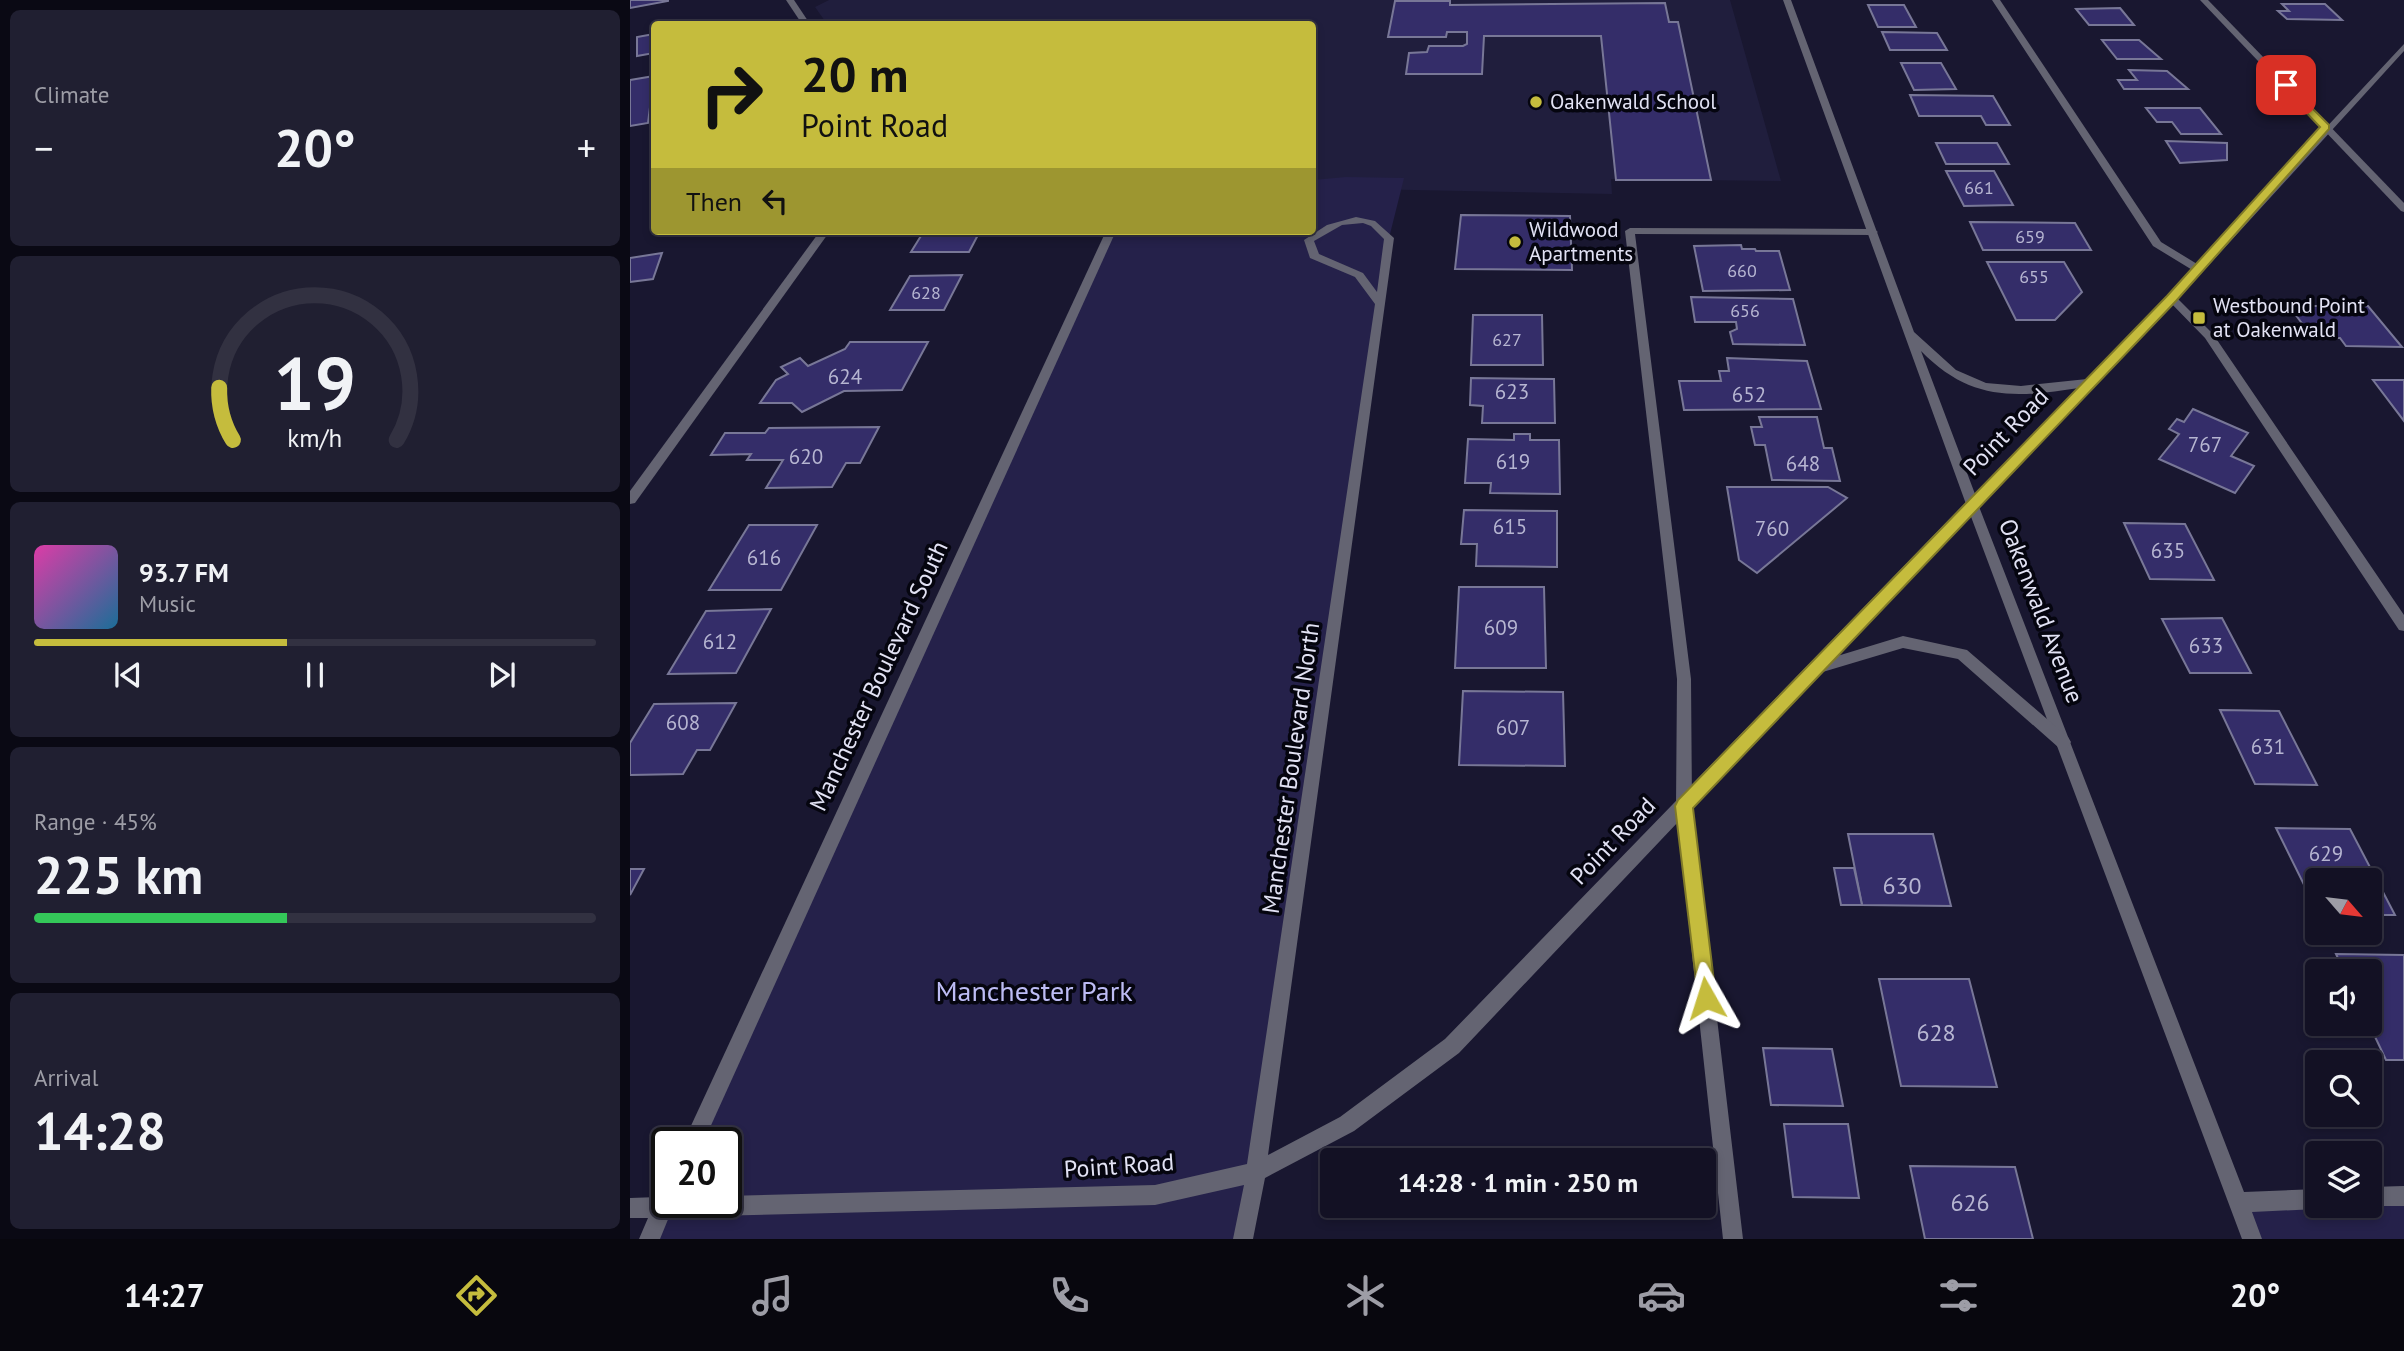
<!DOCTYPE html>
<meta charset="utf-8">
<style>
:root{--surface:#131124;--page:#201f31;--text:#f1f3f6;--muted:#9d9da6;--line:#323141;--accent:#c5bc3d}
body{margin:0;font-family:"PT Sans",sans-serif;background:var(--page);color:var(--text);height:100vh;display:flex;flex-direction:column;font-size:26px;white-space:nowrap}
*{box-sizing:border-box;margin:0}
p{font-size:23px;color:var(--muted)}
.icon{flex:none;width:38px;height:38px;fill:none;stroke:currentColor;stroke-width:2;stroke-linecap:round;stroke-linejoin:round}
.map{position:relative;flex:1;overflow:hidden}
.side{display:flex;flex-direction:column;gap:10px;padding:10px;background:#0a0914;width:630px}
.side>*{flex:none}
.hud{position:absolute;left:21px;top:21px;width:665px;height:214px;border-radius:7px;box-shadow:0 4px 10px #0003,0 0 0 2px var(--line);background:#c5bc3d;color:#111;overflow:hidden}
.needle{width:46px;rotate:118deg}
.buttons{position:absolute;left:1675px;top:868px;display:grid;gap:14px}
.buttons a{display:grid;place-items:center;width:77px;height:77px;border-radius:7px;background:var(--surface);box-shadow:0 4px 10px #0003,0 0 0 2px var(--line);font-size:35px}
.speed{position:absolute;left:21px;top:1127px;display:flex;gap:14px;font-size:35px;font-weight:700;text-align:center}
.speed>*{display:grid;place-content:center;width:91px;height:91px;border-radius:50%;background:var(--surface);box-shadow:0 4px 10px #0003,0 0 0 2px var(--line);line-height:1}
.speed .limit{border:4px solid #111;border-radius:10px;background:#fff;color:#111}
.pin{position:absolute;display:grid;place-items:center;width:60px;height:60px;color:#fff;margin:-30px;border-radius:14px;box-shadow:0 4px 10px #0006}
.me{position:absolute;width:77px;margin:-38px;rotate:354deg;stroke-linejoin:round;filter:drop-shadow(0 0 5px #0008)}
.turn{display:flex;align-items:center;gap:24px;height:147px;padding:0 35px;font-size:32px}
.turn .icon{width:91px;height:91px;stroke-width:2.5}
.turn b{display:block;font-size:49px;line-height:60px}
.then{display:flex;align-items:center;height:66px;padding:0 35px;background:#0003;gap:14px;font-size:26px}
.big{font-size:52px;font-weight:600;line-height:1.1}
.side .tile{flex:1;display:flex;flex-direction:column;justify-content:center;gap:10px;min-width:0;padding:0 24px;border-radius:10px;background:var(--page)}
.side .dial{align-items:center;gap:0}
.dial svg{height:182px;overflow:visible;fill:none;stroke:var(--line);stroke-width:7;stroke-linecap:round;text-anchor:middle}
.dial text{fill:var(--text);stroke:none}
.song{display:flex;align-items:center;gap:21px}
.cover{width:84px;height:84px;border-radius:10px;background:linear-gradient(135deg,hsl(320 70% 55%),hsl(200 70% 35%))}
.played{height:7px;border-radius:4px;background:linear-gradient(90deg,var(--accent) 45%,var(--line) 45%)}
.keys{display:flex;justify-content:space-around;direction:ltr}
.heat{display:flex;justify-content:space-between;align-items:center;font-size:38px;direction:ltr}
.charge{height:10px;border-radius:5px;background:linear-gradient(90deg,#34c759 45%,var(--line) 0)}
.trip{position:absolute;left:690px;top:1148px;width:396px;height:70px;border-radius:7px;background:var(--surface);box-shadow:0 4px 10px #0003,0 0 0 2px var(--line);font-weight:600;line-height:70px;text-align:center}
.menu{display:flex;height:112px;justify-content:space-around;align-items:center;background:#08070e;color:var(--muted)}
.menu .icon{width:49px;height:49px}
.menu .current{color:var(--accent)}
.menu b{font-size:32px;color:var(--text)}
main{display:flex;flex:1;min-height:0}
.map>svg:first-child{display:block}
</style>
<main>
<section class="side">
<div class="tile"><p>Climate</p>
<div class="heat"><a>−</a><b class="big">20°</b><a>+</a></div>
</div>
<div class="tile dial"><svg viewBox="0 0 100 80">
<path d="M14 69A42 42 0 1 1 86 69"/>
<path d="M14 69A42 42 0 0 1 8 46" stroke="#c5bc3d"/>
<text x="50" y="56" font-size="32" font-weight="700">19</text>
<text x="50" y="72" font-size="11">km/h</text>
</svg></div>
<div class="tile">
<div class="song"><i class="cover"></i><div><b>93.7 FM</b><p>Music</p></div></div>
<div class="played"></div>
<div class="keys"><svg class="icon" aria-label="previous" viewBox="0 0 24 24"><path d="M18 5L8 12l10 7zM5 5v14"/></svg><svg class="icon" aria-label="pause" viewBox="0 0 24 24"><path d="M8 5v14M16 5v14"/></svg><svg class="icon" aria-label="next" viewBox="0 0 24 24"><path d="M6 5l10 7-10 7zM19 5v14"/></svg></div>
</div>
<div class="tile"><p>Range · 45%</p><b class="big">225 km</b><div class="charge"></div></div>
<div class="tile"><p>Arrival</p><b class="big">14:28</b></div>
</section>
<div class="map">
<svg width="1774" height="1239" viewBox="0 0 1774 1239">
<rect width="100%" height="100%" fill="#191730"/>
<path fill="#201e3d" d="M199 0H1100L1151 181 981 179 982 194 683 188 682 24H197L185 7Z"/>
<g fill="#25214a">
<path d="M716 177 774 178 759 238 613 1239H19L37 1202H96V1143H63L481 231H682L683 180Z"/>
<path d="M1774 1196V1239H1622L1609 1202 1740 1206V1197Z"/>
</g>
<g fill="#342d69" stroke="#787797" stroke-width="2">
<path d="M0 0H38V1L0 8Z"/>
<path d="M765 1H820V5L1035 3 1039 22H1048L1081 180H986L971 36H854L852 74H776L779 53 797 52 799 46H833L837 44V32H817L816 37H758Z"/>
<path d="M1652 4H1695L1712 20 1657 19 1648 11H1659Z"/>
<path d="M1238 5H1274L1286 27H1248Z"/>
<path d="M1490 8 1504 25H1459L1446 9Z"/>
<path d="M1252 32 1307 33 1317 50H1260Z"/>
<path d="M24 34V53L7 56V37Z"/>
<path d="M1472 40H1509L1531 59H1487Z"/>
<path d="M1271 63H1311L1326 89 1284 90Z"/>
<path d="M1499 70 1537 71 1558 89H1494L1488 80H1507Z"/>
<path d="M24 76 18 123 0 126V80Z"/>
<path d="M1280 95 1363 96 1380 125H1356L1351 116H1289Z"/>
<path d="M1516 108H1570L1591 134H1551L1542 122H1527Z"/>
<path d="M1536 141 1597 143V160L1550 163Z"/>
<path d="M1306 143H1367L1379 164H1316Z"/>
<path d="M1316 171H1364L1383 205 1334 206Z"/>
<path d="M831 215 940 216 942 270 825 269Z"/>
<path d="M1340 222 1445 223 1461 250H1353Z"/>
<path d="M294 231H361L349 233 339 252H281Z"/>
<path d="M1111 245 1112 249H1125L1126 251H1149L1160 290 1073 291 1064 246Z"/>
<path d="M32 253 23 279 0 282V258Z"/>
<path d="M1357 262H1434L1452 292 1425 320H1386Z"/>
<path d="M332 275 314 310H260L280 276Z"/>
<path d="M1061 297 1163 299 1175 345 1103 344 1100 332 1107 329 1106 322H1065Z"/>
<path d="M1659 306H1738L1772 347 1716 346 1710 338H1683Z"/>
<path d="M843 315H912L913 365H841Z"/>
<path d="M220 342H298L272 390 214 391 172 412 162 403H130L146 380 158 374 151 367 170 358 178 366 215 349Z"/>
<path d="M1097 358 1177 361 1191 409 1054 410 1049 381H1091L1089 371H1099Z"/>
<path d="M841 378 924 379 925 423H852L853 406 840 405Z"/>
<path d="M1743 380H1774V421Z"/>
<path d="M1563 409 1618 433 1601 456 1624 466 1605 493 1529 459 1549 434 1539 429 1547 419 1554 422Z"/>
<path d="M1129 417H1187L1194 448H1202L1210 481 1142 480 1135 445H1125L1121 427H1132Z"/>
<path d="M249 427 230 463H216L202 487 136 488 153 460H117L121 454 81 455 95 433H135L139 428Z"/>
<path d="M884 434H900V440H929L930 494 860 493 861 483H835L838 439 884 440Z"/>
<path d="M1097 487H1198L1217 498 1127 573 1109 560Z"/>
<path d="M834 510 927 511V567L846 566 847 544H831Z"/>
<path d="M1494 523 1555 524 1584 580 1520 579Z"/>
<path d="M119 525H187L151 590H79Z"/>
<path d="M829 587H914L916 668H825Z"/>
<path d="M141 609 106 673 38 674 76 611Z"/>
<path d="M1592 618 1621 673H1560L1532 619Z"/>
<path d="M833 691 933 692 935 766 829 765Z"/>
<path d="M106 703 80 750H67L53 774 0 775V743L24 704Z"/>
<path d="M1590 710 1649 711 1687 785 1625 784Z"/>
<path d="M1646 828 1720 829 1765 915H1740V880H1687V911Z"/>
<path d="M1218 834H1303L1321 906 1232 905Z"/>
<path d="M1204 868H1224L1232 905H1211Z"/>
<path d="M0 869H14L0 895Z"/>
<path d="M1706 954 1774 955V1060H1756L1739 1024 1740 971H1714Z"/>
<path d="M1249 979H1339L1367 1087 1271 1086Z"/>
<path d="M1133 1048 1202 1049 1213 1106 1141 1105Z"/>
<path d="M1154 1124H1218L1229 1198 1163 1197Z"/>
<path d="M1280 1166 1385 1167 1403 1239H1295Z"/>
</g>
<g fill="none" stroke-linecap="round" stroke-linejoin="round">
<g fill="#646472" fill-rule="evenodd">
<path d="M156 0H164L180 24H172Z"/>
<path d="M1362 0H1370L1531 242 1572 267V271H1564L1523 246Z"/>
<path d="M1000 228 1243 229 1248 232 1243 235 1005 234 1061 679 1062 806 1113 1239H1093L1046 806 1047 679 995 231Z"/>
<path d="M190 231H200L5 503 0 504V491Z"/>
<path d="M1542 296 1546 297 1583 334 1774 615V631L1769 630 1575 338 1537 299Z"/>
</g>
<g fill="#646472" fill-rule="evenodd">
<path d="M1570 0H1578L1774 203V212L1771 211Z"/>
<path d="M726 217 745 221 764 238 638 1155 710 1117 815 1039 1337 501 1342 500 1348 504 1614 1192 1687 1189V1206H1694L1687 1209 1622 1212 1632 1239H1612L1340 514 829 1053 724 1131 635 1178 623 1239H603L614 1185 525 1205 39 1217 30 1239H9L18 1218H0V1198L28 1197 36 1192 37 1202H96V1196L525 1185 617 1164 745 304 725 277 680 258 674 240 697 225ZM733 223 741 226 754 239 747 292 733 273 689 254 684 241 712 225Z"/>
<path d="M476 231H486L73 1143H53Z"/>
<path d="M1774 1186V1206H1737H1740V1187Z"/>
</g>
<g fill="#646472" fill-rule="evenodd">
<path d="M1153 0H1161L1284 332 1326 370 1356 383 1391 386 1457 379 1538 297 1774 44V51L1546 301 1347 507 1342 508 1336 504ZM1291 351C1340 401 1384 398 1449 388L1345 494Z"/>
<path d="M1273 636 1337 650 1438 737 1441 742 1438 747 1433 748 1428 747 1328 659 1273 648 1186 674 1181 672 1179 668 1181 664Z"/>
</g>
</g>
<path fill="#c5bc3d" stroke="#807a28" stroke-width="2" d="M1656 82 1699 125V129L1546 301 1063 808 1086 998 1083 1005 1076 1008 1069 1005 1045 806 1048 800 1537 296 1690 127 1652 87Z"/>
<g fill="#c5bc3d" stroke="#05050f" stroke-width="2.5">
<circle cx="906" cy="102" r="7"/>
<circle cx="885" cy="242" r="7"/>
<rect x="1562" y="311" width="14" height="14" rx="3.5"/>
</g>
<g text-anchor="middle" stroke-width="7" stroke-linejoin="round" paint-order="stroke">
<g font-size="18" fill="#b6b5d1">
<text x="1349" y="194">661</text>
<text x="1400" y="243">659</text>
<text x="1112" y="277">660</text>
<text x="1404" y="283">655</text>
<text x="296" y="299">628</text>
<text x="1115" y="317">656</text>
<text x="877" y="346">627</text>
</g>
<g font-size="21" fill="#e2e2f4" stroke="#05050f" text-anchor="start">
<text x="920" y="109">Oakenwald School</text>
<text x="899" y="237">Wildwood<tspan x="899" dy="24">Apartments</tspan></text>
<text x="1583" y="313">Westbound Point<tspan x="1583" dy="24">at Oakenwald</tspan></text>
</g>
<g font-size="21" fill="#b6b5d1">
<text x="215" y="384">624</text>
<text x="882" y="399">623</text>
<text x="1119" y="402">652</text>
<text x="1575" y="452">767</text>
<text x="176" y="464">620</text>
<text x="883" y="469">619</text>
<text x="1173" y="471">648</text>
<text x="880" y="534">615</text>
<text x="1142" y="536">760</text>
<text x="1538" y="558">635</text>
<text x="134" y="565">616</text>
<text x="871" y="635">609</text>
<text x="90" y="649">612</text>
<text x="1576" y="653">633</text>
<text x="53" y="730">608</text>
<text x="883" y="735">607</text>
<text x="1638" y="754">631</text>
<text x="1696" y="861">629</text>
</g>
<g font-size="24" fill="#e2e2f4" stroke="#05050f">
<text transform="translate(1376 432) rotate(-46)" y="8">Point Road</text>
<text transform="translate(1411 611) rotate(69)" y="8">Oakenwald Avenue</text>
<text transform="translate(249 676) rotate(-65)" y="8">Manchester Boulevard South</text>
<text transform="translate(661 768) rotate(-82)" y="8">Manchester Boulevard North</text>
<text transform="translate(983 841) rotate(-46)" y="8">Point Road</text>
<text transform="translate(489 1166) rotate(-4)" y="8">Point Road</text>
</g>
<g font-size="24" fill="#b6b5d1">
<text x="1272" y="894">630</text>
<text x="1306" y="1041">628</text>
<text x="1340" y="1211">626</text>
</g>
<g font-size="28" fill="#bdbcf4" stroke="#05050f">
<text x="404" y="1001">Manchester Park</text>
</g>
</g>
</svg>
<div class="buttons">
<a><svg class="needle" viewBox="-14 -14 28 28"><path d="M0-13l5 13h-10z" fill="#e53935"/><path d="M0 13l5-13h-10z" fill="#9d9da6"/></svg></a>
<a><svg class="icon" aria-label="sound" viewBox="0 0 24 24"><path d="M4 9h4l5-4v14l-5-4H4zM17 9q2 3 0 6"/></svg></a>
<a><svg class="icon" aria-label="search" viewBox="0 0 24 24"><circle cx="10" cy="10" r="6"/><path d="M15 15l6 6"/></svg></a>
<a><svg class="icon" aria-label="layers" viewBox="0 0 24 24"><path d="M12 4l9 5-9 5-9-5zM3 14l9 5 9-5"/></svg></a>
</div>
<div class="speed"><div class="limit">20</div></div>
<div class="pin" style="left:1656px;top:85px;background:#d93025"><svg class="icon" aria-label="arrive" viewBox="0 0 24 24"><path d="M6 21V4h12l-3 4 3 4H6"/></svg></div>
<svg class="me" style="left:1076px;top:998px" viewBox="-20 -20 40 40"><path d="M0-17L14 15 0 8-14 15z" fill="#c5bc3d" stroke="#fff" stroke-width="4"/></svg>
<div class="trip">14:28 · 1 min · 250 m</div>
<div class="hud">
<div class="turn"><svg class="icon" aria-label="right" viewBox="0 0 24 24"><path d="M7 20v-9h11M14 6l5 5-5 5"/></svg><div><b>20 m</b>Point Road</div></div>
<div class="then">Then<svg class="icon" aria-label="left" viewBox="0 0 24 24"><path d="M17 20v-9H6M10 6l-5 5 5 5"/></svg></div>
</div>
</div>
</main>
<nav class="menu">
<b>14:27</b>
<svg class="icon current" aria-label="directions" viewBox="0 0 24 24"><path d="M12 3l9 9-9 9-9-9zM9 14v-3h6M13 9l2 2-2 2"/></svg>
<svg class="icon" aria-label="music" viewBox="0 0 24 24"><path d="M9 18V5l10-2v13"/><circle cx="6" cy="18" r="3"/><circle cx="16" cy="16" r="3"/></svg>
<svg class="icon" aria-label="phone" viewBox="0 0 24 24"><path d="M5 4h4l2 5-3 2q2 4 5 5l2-3 5 2v4C11 20 4 13 5 4z"/></svg>
<svg class="icon" aria-label="climate" viewBox="0 0 24 24"><path d="M12 3v18M4 7l16 10M4 17L20 7"/></svg>
<svg class="icon" aria-label="car" viewBox="0 0 24 24"><path d="M5 17H2v-5l4-1 3-4h7l3 4 3 1v5h-3M9 17h6M6 11h13"/><circle cx="7" cy="17" r="2"/><circle cx="17" cy="17" r="2"/></svg>
<svg class="icon" aria-label="filters" viewBox="0 0 24 24"><path d="M4 7h16M4 17h16"/><circle cx="9" cy="7" r="2"/><circle cx="15" cy="17" r="2"/></svg>
<b>20°</b>
</nav>
